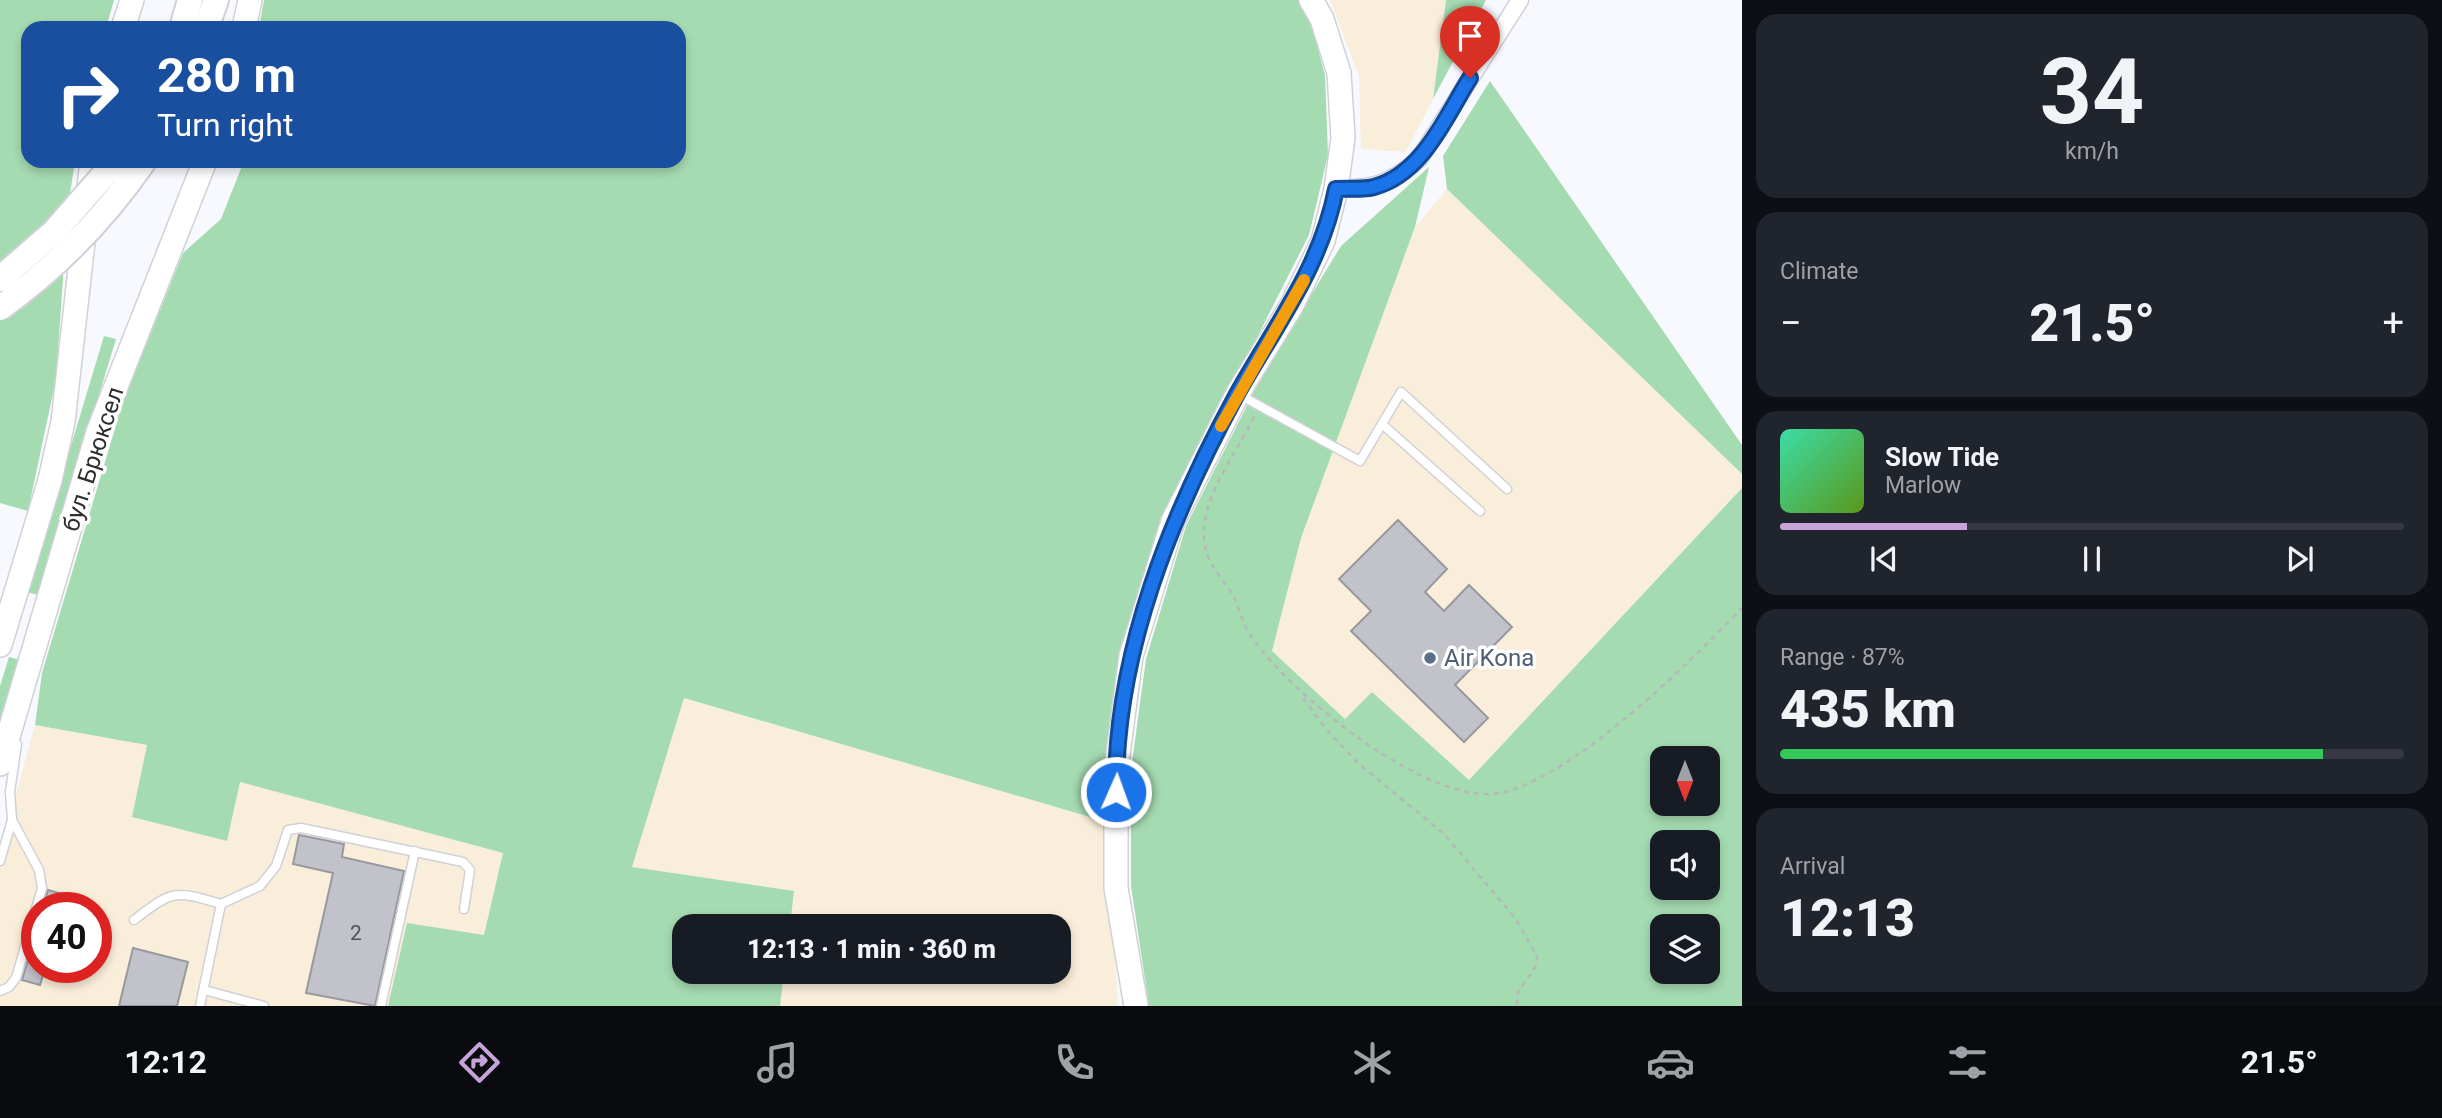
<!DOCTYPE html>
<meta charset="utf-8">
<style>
:root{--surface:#171b24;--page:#20242c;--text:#f1f3f6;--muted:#9ea1a6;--line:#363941;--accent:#c6a3d8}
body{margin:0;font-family:Roboto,sans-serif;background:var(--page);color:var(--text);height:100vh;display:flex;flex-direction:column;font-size:26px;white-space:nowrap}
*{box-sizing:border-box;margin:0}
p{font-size:23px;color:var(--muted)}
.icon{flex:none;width:38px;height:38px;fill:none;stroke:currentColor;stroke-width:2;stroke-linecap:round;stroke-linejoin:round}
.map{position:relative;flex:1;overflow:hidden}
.sheet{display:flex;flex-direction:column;gap:14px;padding:14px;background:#0d0f14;width:700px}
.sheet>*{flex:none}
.hud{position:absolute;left:21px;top:21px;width:665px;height:147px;border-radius:21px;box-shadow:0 4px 10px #0003;background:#1a4fa0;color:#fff;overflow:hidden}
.needle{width:46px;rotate:180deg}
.controls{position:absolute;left:1650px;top:746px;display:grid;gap:14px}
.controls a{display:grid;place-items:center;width:70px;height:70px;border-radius:14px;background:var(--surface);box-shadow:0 4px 10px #0003;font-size:35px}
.speed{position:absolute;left:21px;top:892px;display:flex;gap:14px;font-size:35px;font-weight:700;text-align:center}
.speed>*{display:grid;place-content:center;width:91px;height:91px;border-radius:50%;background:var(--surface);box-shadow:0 4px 10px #0003;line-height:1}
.speed .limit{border:10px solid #d22;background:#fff;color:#111}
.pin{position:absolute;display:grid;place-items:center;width:60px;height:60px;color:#fff;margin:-72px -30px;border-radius:50% 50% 50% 0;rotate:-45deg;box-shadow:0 0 7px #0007}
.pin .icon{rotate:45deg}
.me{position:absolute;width:77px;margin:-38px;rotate:2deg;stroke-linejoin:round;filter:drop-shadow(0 0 5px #0008)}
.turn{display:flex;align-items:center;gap:24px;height:147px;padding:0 21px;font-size:32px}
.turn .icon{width:91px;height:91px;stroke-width:2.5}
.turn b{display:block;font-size:49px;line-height:60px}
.big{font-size:52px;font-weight:800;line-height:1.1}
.sheet .card{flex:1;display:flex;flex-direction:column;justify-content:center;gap:10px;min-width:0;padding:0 24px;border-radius:21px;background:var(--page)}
.sheet .dial{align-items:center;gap:0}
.dial b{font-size:91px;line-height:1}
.song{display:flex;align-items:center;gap:21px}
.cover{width:84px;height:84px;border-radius:10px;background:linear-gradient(135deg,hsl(160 70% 55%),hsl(90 70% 35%))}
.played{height:7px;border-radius:4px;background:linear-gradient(90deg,var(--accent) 30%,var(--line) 30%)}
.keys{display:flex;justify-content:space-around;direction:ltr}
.heat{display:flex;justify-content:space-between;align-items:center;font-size:38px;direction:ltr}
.charge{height:10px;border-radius:5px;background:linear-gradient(90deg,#34c759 87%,var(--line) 0)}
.trip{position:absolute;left:672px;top:914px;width:399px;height:70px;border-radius:21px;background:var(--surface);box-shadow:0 4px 10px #0003;font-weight:800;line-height:70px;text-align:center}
.tabs{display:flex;height:112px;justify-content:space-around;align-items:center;background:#090b0e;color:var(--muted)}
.tabs .icon{width:49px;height:49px}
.tabs .selected{color:var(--accent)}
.tabs b{font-size:32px;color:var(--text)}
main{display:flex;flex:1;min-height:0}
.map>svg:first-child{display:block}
</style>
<main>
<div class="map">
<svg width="1742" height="1006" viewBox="0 0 1742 1006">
<rect width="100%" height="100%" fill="#f8f9fe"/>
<g fill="#f9eed9" fill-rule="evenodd">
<path d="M1330 0H1446L1433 99 1406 152 1361 149 1359 76Z"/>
<path d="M1447 189 1742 474V488L1469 780 1372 693 1345 719 1272 651 1301 538 1415 227Z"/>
<path d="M683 698 1107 822 1118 1006H0V851L35 725 147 745 133 817 226 841 240 782 503 853ZM37 908H96V968H37ZM684 926H1059V971H684Z"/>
</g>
<g fill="#a5dbb1" fill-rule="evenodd">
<path d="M0 0H114L106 28H28V161H75L68 207 56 379 28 511 0 503Z"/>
<path d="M264 0H1298L1311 23 1325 75 1328 155 1309 235 1165 518 1107 822 684 698 632 867 794 891 790 926H684V971H784L780 1006H388L407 923 484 935 503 853 240 782 227 841 132 817 147 745 35 725 42 673 122 405 183 253 221 219 244 161H679V28H259Z"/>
<path d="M1446 0H1486L1433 99Z"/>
<path d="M1490 81 1742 445V474L1447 189 1443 156Z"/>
<path d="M1429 167 1415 227 1301 538 1272 651 1345 719 1372 692 1469 780 1742 488V1006H1149L1131 886V770L1146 659 1186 526 1264 372 1341 246ZM1662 758H1708V803H1662ZM1662 842H1708V887H1662ZM1662 926H1708V971H1662Z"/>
<path d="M104 336 116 339 38 595 27 592Z"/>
<path d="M9 657 20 660 0 728V686Z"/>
</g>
<g fill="#c2c3ca" stroke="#98999f" stroke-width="2">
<path d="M1398 520 1447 569 1425 592 1444 611 1469 585 1512 627 1455 685 1488 718 1464 742 1351 631 1371 611 1339 579Z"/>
<path d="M299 835 344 844 342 857 404 871 375 1006 306 993 333 873 293 864Z"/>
<path d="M48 890 66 895 62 908H43Z"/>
<path d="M35 936 37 968H45L40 985 22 980Z"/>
<path d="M133 948 188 962 177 1006H119Z"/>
</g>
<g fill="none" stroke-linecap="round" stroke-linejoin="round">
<defs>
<g id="lane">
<path d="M1240 395 1360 461 1401 392 1507 489"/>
<path d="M1382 424 1480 511"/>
<path d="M0 861 12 820 10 792 17 744"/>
<path d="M134 920C173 890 174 890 221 904L260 886 276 866 288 830 301 828 463 862 470 870 464 909"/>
<path d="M204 990 264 1006"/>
<path d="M0 991 9 987 16 978 42 888 39 870 12 820"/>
<path d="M200 1006 221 904"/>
<path d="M381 1006 415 851"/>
</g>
<path id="street" d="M1336 189C1375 188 1388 185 1419 159L1520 0"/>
<g id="secondary">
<path d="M123 28 132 0"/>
<path d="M244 28 250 0"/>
<path d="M0 645 50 480 63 422 92 161"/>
<path d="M0 764 98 432 205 161"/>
<path d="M1136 1006 1116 888V769L1131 656 1173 521 1238 393 1292 305 1323 241 1336 189 1343 138 1339 73 1322 19 1311 0"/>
</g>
<g id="primary">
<path d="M182 28 190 0"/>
<path d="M206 28 216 0"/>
</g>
</defs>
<use href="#lane" stroke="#d0d1d8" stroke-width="11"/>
<use href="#street" stroke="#d0d1d8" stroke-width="19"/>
<use href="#secondary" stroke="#d0d1d8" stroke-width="26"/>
<use href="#primary" stroke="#d0d1d8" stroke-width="28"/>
<g stroke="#b6b7bb" stroke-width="2.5" stroke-dasharray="5 5" stroke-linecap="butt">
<path d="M1254 417C1237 453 1204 492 1204 533 1204 563 1218 571 1232 594 1239 605 1241 621 1249 633 1285 690 1428 807 1500 793 1575 777 1688 664 1742 608"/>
<path d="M1303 698 1326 729 1358 763 1444 834 1515 918 1537 956 1536 966 1518 992 1517 1006"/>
</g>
<use href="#lane" stroke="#fff" stroke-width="8"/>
<use href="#street" stroke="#fff" stroke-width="16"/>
<use href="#secondary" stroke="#fff" stroke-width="23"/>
<use href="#primary" stroke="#fff" stroke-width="24"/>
<defs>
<g id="primary-bridge">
<path d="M0 279 55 231 116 161"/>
<path d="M0 308C57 267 104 219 144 161"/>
</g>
</defs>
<use href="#primary-bridge" stroke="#d0d1d8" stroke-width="28" stroke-linecap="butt"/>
<use href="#primary-bridge" stroke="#fff" stroke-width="24"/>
</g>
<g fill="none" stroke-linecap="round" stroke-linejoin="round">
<defs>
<path id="route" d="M1116 792C1115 653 1171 515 1237 394 1275 326 1321 267 1336 189 1348 188 1363 190 1374 187 1423 174 1446 116 1470 78"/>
</defs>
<use href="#route" stroke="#114b97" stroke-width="18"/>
<use href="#route" stroke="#1a73e8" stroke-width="12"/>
<path stroke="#f59e0b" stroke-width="12" d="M1221 426 1304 280"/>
</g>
<circle fill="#5c6f8a" stroke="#fff" stroke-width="2.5" cx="1430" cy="658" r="7"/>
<g text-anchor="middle" stroke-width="7" stroke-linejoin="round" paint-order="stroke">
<g font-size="21" fill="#525356">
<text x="356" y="940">2</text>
</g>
<g font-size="24" fill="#2d2e30" stroke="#fff">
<text transform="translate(93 459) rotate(-72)" y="8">бул. Брюксел</text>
</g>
<g font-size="24" fill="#4e5e75" stroke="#fff" text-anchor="start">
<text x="1444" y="666">Air Kona</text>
</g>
</g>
</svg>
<div class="controls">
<a><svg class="needle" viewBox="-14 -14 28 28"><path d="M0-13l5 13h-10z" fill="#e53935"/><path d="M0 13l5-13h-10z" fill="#9ea1a6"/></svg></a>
<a><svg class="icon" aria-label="sound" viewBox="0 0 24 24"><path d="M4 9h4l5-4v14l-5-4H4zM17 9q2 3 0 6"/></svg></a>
<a><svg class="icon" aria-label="layers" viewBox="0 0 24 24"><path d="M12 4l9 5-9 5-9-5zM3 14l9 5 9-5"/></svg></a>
</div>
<div class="speed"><div class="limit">40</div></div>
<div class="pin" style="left:1470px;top:78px;background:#d93025"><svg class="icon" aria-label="arrive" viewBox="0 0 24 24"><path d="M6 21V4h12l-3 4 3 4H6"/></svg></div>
<svg class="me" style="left:1116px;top:792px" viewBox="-20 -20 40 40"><circle r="17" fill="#1a73e8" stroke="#fff" stroke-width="3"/><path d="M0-11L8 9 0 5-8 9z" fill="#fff"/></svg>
<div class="trip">12:13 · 1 min · 360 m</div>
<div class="hud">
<div class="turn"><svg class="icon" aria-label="right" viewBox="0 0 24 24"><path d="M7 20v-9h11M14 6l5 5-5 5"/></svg><div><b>280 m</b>Turn right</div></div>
</div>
</div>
<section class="sheet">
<div class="card dial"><b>34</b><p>km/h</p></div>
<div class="card"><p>Climate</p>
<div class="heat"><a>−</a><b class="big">21.5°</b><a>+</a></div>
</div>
<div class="card">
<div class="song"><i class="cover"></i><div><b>Slow Tide</b><p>Marlow</p></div></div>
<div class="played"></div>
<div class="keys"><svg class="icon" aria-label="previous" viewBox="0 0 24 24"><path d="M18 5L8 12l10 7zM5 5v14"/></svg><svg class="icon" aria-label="pause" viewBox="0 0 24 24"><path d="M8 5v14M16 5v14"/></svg><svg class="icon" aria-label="next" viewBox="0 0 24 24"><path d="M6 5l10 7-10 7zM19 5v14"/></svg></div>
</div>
<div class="card"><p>Range · 87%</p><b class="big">435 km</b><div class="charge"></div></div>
<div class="card"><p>Arrival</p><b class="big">12:13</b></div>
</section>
</main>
<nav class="tabs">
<b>12:12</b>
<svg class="icon selected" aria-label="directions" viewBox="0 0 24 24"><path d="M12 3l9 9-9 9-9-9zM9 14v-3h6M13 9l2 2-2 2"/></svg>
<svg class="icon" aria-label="music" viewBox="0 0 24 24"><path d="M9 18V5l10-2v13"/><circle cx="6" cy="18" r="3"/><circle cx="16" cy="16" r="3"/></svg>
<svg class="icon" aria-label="phone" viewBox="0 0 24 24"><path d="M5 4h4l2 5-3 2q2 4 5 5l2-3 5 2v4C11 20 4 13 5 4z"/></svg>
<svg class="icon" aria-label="climate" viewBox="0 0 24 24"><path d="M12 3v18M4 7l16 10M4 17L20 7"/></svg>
<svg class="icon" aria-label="car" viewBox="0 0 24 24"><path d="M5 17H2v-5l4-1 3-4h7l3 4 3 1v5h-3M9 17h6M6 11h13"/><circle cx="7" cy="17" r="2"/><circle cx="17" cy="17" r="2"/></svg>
<svg class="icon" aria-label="filters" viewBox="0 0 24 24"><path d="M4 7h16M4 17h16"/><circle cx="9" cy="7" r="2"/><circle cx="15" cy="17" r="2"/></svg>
<b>21.5°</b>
</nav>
